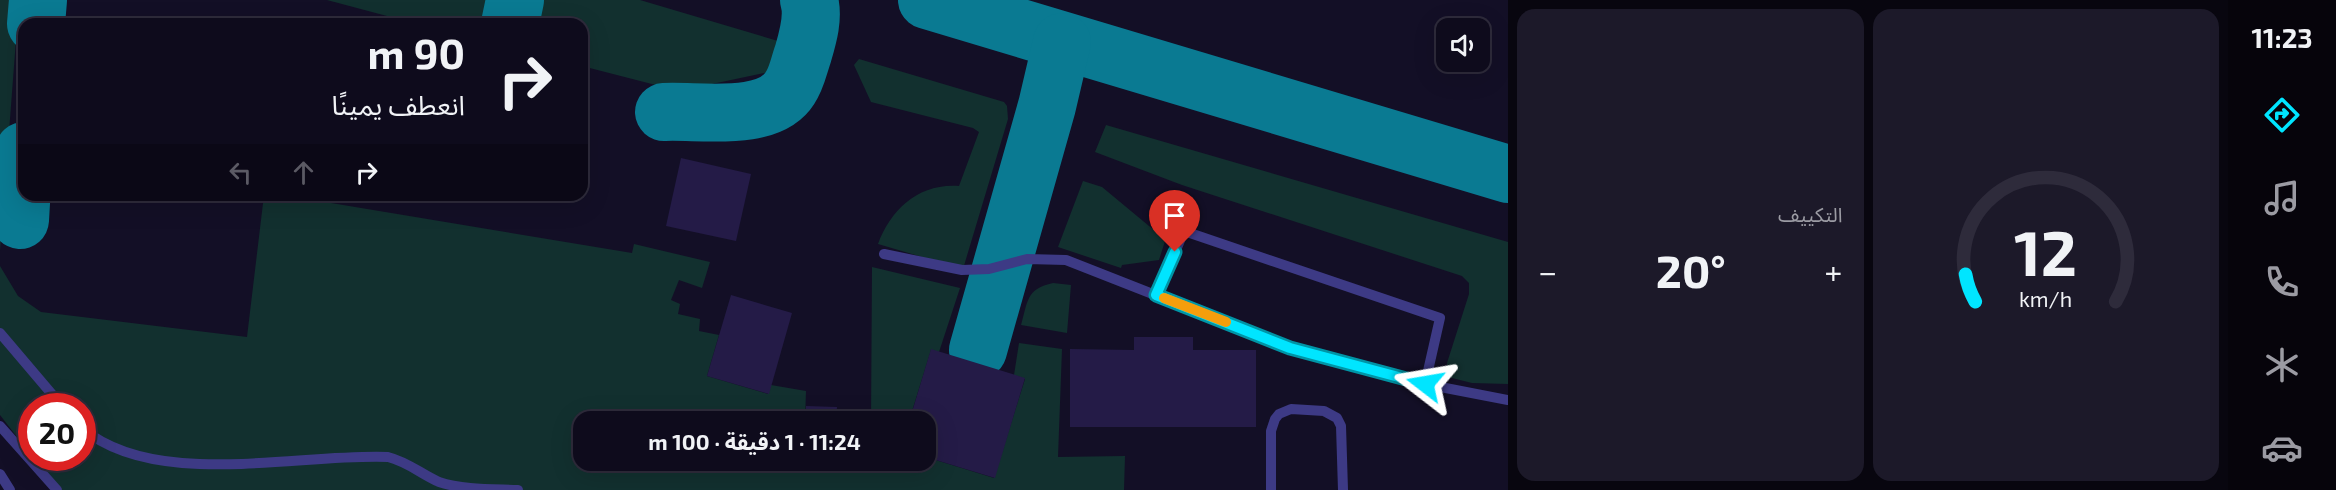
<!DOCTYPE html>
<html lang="ar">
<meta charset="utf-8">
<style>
:root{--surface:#0e0b1c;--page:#1c1929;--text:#f1f3f6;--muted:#9b9ba3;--line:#2e2b3b;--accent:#00e5ff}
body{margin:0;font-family:"Exo 2","Noto Sans Arabic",sans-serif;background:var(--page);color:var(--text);direction:rtl;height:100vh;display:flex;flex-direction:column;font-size:22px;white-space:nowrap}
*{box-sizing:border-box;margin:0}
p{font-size:20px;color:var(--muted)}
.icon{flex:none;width:33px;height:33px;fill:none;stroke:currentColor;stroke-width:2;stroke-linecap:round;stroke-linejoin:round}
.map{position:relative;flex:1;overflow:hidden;direction:ltr}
.panel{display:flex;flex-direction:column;gap:9px;padding:9px;background:#08060f;width:720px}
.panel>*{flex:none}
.top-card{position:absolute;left:18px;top:18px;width:570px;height:183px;border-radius:18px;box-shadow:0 6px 24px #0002,0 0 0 2px var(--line);direction:rtl;background:#0e0b1c;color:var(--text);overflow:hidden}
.buttons{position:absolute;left:1436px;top:18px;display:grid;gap:12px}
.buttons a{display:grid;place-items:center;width:54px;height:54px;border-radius:12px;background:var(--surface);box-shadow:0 6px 24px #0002,0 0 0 2px var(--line);font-size:30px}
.speed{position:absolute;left:18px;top:393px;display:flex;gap:12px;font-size:30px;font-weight:700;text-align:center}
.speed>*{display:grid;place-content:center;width:78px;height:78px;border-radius:50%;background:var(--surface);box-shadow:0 6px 24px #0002,0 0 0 2px var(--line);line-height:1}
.speed .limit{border:9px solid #d22;background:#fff;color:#111}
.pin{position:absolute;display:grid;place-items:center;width:51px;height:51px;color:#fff;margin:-62px -26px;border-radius:50% 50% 50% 0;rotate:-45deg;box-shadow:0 0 6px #0007}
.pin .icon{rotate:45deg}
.me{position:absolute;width:66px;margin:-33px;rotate:284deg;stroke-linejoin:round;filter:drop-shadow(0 0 4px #0008)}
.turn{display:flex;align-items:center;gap:21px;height:126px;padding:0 24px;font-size:27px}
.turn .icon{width:78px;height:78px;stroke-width:2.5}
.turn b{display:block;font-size:42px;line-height:51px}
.lanes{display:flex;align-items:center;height:57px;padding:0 24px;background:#0003;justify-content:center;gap:30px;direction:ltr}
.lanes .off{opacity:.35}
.big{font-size:45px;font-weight:700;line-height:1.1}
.panel .tile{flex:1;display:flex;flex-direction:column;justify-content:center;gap:9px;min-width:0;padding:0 21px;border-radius:18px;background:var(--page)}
.panel .dial{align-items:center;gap:0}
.dial svg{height:156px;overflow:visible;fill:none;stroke:var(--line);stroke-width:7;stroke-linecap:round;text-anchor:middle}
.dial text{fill:var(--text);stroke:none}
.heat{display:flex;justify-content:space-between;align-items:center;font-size:33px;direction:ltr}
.panel .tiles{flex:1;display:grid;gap:9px;grid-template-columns:repeat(2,1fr)}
.trip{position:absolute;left:573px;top:411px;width:363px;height:60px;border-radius:18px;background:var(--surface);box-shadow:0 6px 24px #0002,0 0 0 2px var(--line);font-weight:700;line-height:60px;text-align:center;direction:rtl}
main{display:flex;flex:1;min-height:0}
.tabs{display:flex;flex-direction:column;width:108px;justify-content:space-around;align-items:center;background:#06040b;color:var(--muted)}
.tabs .icon{width:42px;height:42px}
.tabs .selected{color:var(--accent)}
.tabs b{font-size:27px;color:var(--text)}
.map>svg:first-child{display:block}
</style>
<main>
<nav class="tabs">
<b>11:23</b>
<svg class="icon selected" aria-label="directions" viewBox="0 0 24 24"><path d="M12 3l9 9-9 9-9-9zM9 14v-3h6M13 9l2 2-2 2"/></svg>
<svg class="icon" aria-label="music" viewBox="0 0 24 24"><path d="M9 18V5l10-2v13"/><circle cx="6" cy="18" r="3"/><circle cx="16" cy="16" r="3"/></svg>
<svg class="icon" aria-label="phone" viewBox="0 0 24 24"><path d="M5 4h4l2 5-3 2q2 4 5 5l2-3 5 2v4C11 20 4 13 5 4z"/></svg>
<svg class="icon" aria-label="climate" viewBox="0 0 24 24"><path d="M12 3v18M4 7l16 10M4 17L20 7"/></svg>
<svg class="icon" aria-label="car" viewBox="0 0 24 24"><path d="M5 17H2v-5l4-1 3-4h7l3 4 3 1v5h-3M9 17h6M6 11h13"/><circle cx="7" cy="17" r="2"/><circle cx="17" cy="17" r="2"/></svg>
</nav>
<section class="panel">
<div class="tiles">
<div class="tile dial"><svg viewBox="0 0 100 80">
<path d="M14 69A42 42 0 1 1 86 69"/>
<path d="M14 69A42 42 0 0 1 9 55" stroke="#00e5ff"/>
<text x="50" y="56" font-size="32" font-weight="700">12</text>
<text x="50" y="72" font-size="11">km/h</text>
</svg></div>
<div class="tile"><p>التكييف</p>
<div class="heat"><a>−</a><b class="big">20°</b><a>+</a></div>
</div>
</div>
</section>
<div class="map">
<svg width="1508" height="490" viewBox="0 0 1508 490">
<rect width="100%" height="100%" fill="#130f26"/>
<g fill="#12302f">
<path d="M0 0H19L0 251Z"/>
<path d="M327 0H500L495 24H417Z"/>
<path d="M534 0H640L788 44 791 46V63L788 68 679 91 582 66V24H528Z"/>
<path d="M859 59 1004 102 1007 106 1008 119 963 269 878 244C891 209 919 183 959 186L979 132 973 128 871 102 854 65Z"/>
<path d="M1106 125 1508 242V384L1472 383 1448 377 1447 363 1469 294V283L1462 276 1182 185 1095 152Z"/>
<path d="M1083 181 1102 187 1149 226 1166 238 1159 260 1122 265 1121 268 1058 247Z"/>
<path d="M264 195H283L632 253 634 244 710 262 702 288 679 280 671 300 680 304 678 314 700 319 699 331 719 335 707 376 768 394 771 385 806 391 805 421 584 422V460H803V469L870 473 871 461 926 460V457L994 478 1025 379 1014 375 1019 343 1062 349 1058 457 1125 456 1124 490H59L34 458H82V406H32L31 455 0 415V266L18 296 41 312 247 337Z"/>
<path d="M872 267 960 288 939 352 931 350 909 421 871 422Z"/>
<path d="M1053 283 1071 285 1067 333 1021 325C1028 301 1026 289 1053 283Z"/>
</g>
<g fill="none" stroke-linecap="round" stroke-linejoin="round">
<g stroke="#0a7a92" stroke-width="58">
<path d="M927 0 1508 174"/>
<path d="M36 24 38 0"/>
<path d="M510 24 515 0"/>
<path d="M664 112C699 110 768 123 790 88 797 78 799 65 803 54 808 37 814 17 809 0"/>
<path d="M20 220 24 151"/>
<path d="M978 350 1047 106 1062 42"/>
</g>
</g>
<g fill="#241b47">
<path d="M681 158 751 174 736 241 666 226Z"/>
<path d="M731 295 792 313 769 394 707 376Z"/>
<path d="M1134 337H1193V350H1256V427H1070V349L1134 350Z"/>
<path d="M931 349 1025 378 995 478 926 457V422H909Z"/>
<path d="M806 406 837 407 836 422H806Z"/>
<path d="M804 460H835V465L804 464Z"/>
</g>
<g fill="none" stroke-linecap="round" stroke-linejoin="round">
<g stroke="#3d3a85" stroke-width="10">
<path d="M884 254 962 270 989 269 1027 259 1066 260 1290 348 1425 384 1508 400"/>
<path d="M1157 295 1184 231 1440 318 1425 384"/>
<path d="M0 333 62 406"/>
<path d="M0 426 57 490"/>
<path d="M82 428C155 490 299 453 388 457 408 462 421 474 439 482 463 490 492 489 518 490"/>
<path d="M0 474 10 490"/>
<path d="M1271 490V431L1275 419 1279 414 1291 409 1324 411 1337 418 1341 426 1343 490"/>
</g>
</g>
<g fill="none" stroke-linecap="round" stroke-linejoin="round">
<defs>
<path id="route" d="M1175 252 1156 295 1290 348 1425 384"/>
</defs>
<use href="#route" stroke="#0095a6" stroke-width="15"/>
<use href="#route" stroke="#00e5ff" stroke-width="10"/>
<path stroke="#f59e0b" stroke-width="10" d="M1164 298 1226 322"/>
</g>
</svg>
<div class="buttons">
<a><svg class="icon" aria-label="sound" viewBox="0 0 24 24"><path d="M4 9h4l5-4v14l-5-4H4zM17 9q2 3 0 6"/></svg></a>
</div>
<div class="speed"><div class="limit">20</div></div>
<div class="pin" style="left:1175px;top:252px;background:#d93025"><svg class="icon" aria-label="arrive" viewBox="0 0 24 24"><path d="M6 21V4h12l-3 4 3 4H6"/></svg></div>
<svg class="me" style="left:1425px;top:384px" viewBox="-20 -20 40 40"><path d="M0-17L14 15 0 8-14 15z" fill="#00e5ff" stroke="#fff" stroke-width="4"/></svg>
<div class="trip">11:24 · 1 دقيقة · 100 m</div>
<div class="top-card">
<div class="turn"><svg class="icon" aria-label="right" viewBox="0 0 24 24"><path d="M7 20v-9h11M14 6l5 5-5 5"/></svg><div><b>90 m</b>انعطف يمينًا</div></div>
<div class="lanes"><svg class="icon off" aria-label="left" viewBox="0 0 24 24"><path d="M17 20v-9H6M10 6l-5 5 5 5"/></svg><svg class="icon off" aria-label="ahead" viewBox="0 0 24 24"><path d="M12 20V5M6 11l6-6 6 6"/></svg><svg class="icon" aria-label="right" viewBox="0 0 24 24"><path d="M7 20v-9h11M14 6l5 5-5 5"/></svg></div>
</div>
</div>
</main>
